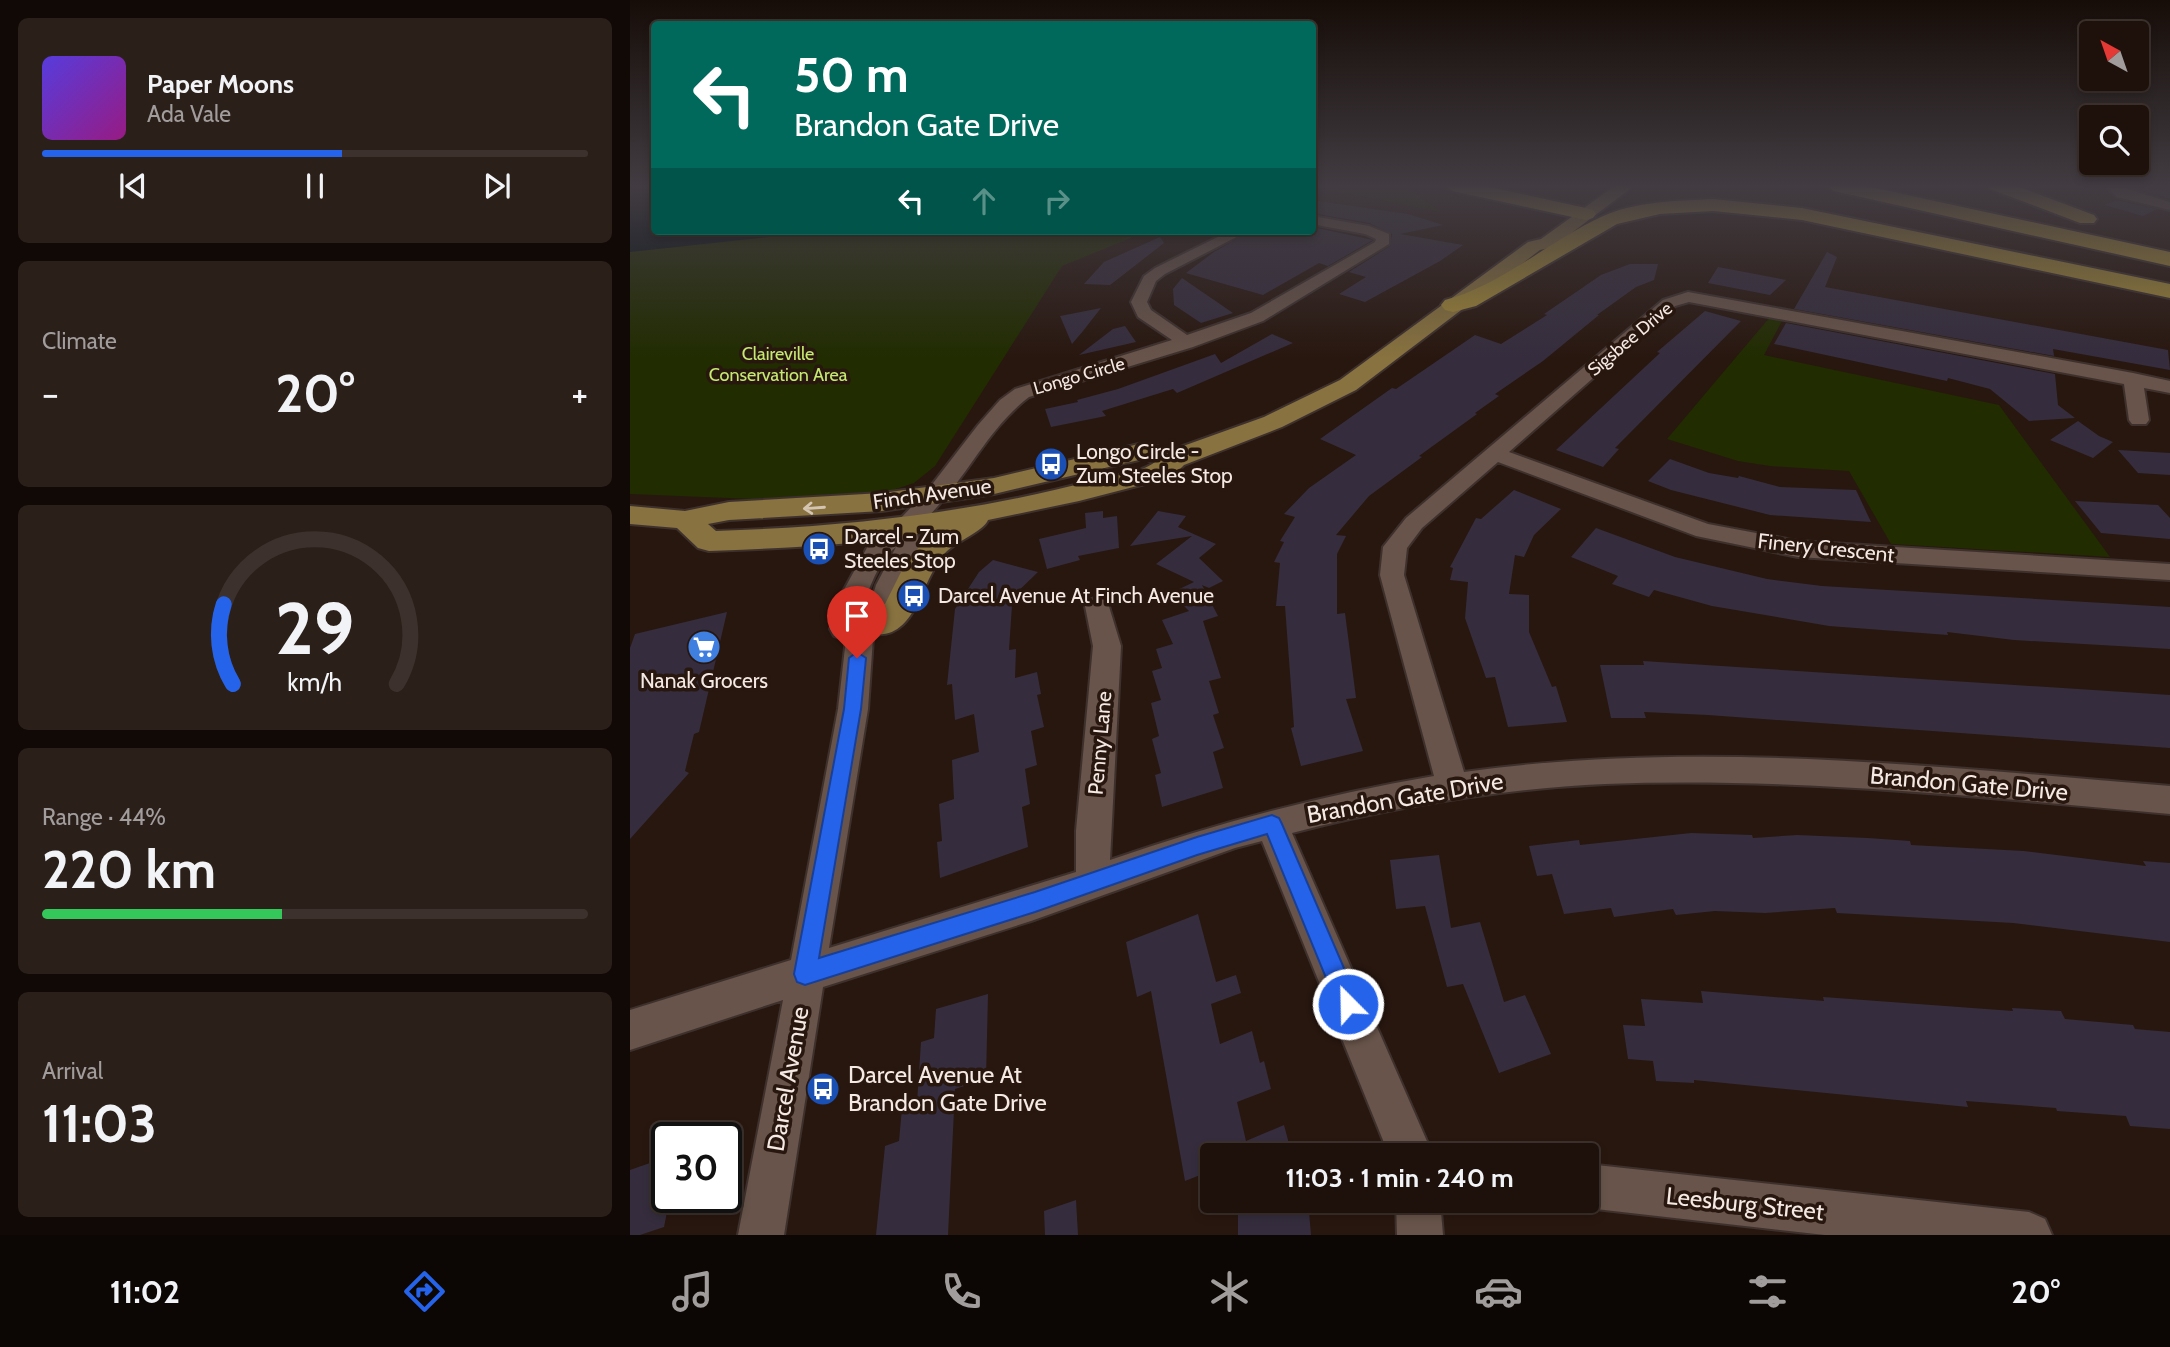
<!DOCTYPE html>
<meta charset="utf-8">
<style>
:root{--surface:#1e110b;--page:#2b1f19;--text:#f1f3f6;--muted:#a19d9d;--line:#3c312c;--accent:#2563eb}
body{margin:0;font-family:Cabin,sans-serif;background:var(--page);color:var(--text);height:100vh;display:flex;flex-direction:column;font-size:26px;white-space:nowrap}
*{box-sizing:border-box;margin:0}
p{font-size:23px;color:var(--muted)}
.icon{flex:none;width:38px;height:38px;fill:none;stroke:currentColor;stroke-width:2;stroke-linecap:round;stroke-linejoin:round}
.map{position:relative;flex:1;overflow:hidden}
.drawer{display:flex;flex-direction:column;gap:18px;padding:18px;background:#100906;width:630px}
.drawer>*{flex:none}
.top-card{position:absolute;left:21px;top:21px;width:665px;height:214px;border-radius:7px;box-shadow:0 4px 10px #0003,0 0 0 2px var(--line);background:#00695c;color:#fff;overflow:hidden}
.needle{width:46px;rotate:320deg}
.buttons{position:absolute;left:1449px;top:21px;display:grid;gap:14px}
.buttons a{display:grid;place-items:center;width:70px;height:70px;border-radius:7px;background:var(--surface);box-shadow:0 4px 10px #0003,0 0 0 2px var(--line);font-size:35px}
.speed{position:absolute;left:21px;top:1122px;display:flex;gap:14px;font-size:35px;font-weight:700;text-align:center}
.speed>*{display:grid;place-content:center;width:91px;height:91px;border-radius:50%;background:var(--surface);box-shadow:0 4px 10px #0003,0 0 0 2px var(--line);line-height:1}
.speed .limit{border:4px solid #111;border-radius:10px;background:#fff;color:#111}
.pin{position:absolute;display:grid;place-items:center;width:60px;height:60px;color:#fff;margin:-72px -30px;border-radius:50% 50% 50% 0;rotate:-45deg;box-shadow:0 0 7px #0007}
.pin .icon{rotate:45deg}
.me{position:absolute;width:77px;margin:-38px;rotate:337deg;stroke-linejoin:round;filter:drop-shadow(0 0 5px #0008)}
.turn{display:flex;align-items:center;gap:24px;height:147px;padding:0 28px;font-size:32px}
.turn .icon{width:91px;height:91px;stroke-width:2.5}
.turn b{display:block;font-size:49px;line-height:60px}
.lanes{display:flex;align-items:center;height:66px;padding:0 28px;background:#0003;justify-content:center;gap:35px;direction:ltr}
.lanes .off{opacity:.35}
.big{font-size:52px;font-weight:700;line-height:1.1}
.drawer .widget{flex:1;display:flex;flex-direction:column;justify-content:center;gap:10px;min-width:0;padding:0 24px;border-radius:10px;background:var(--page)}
.drawer .dial{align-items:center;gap:0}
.dial svg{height:182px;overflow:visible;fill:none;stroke:var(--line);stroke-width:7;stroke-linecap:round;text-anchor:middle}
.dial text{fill:var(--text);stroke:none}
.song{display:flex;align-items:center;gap:21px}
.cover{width:84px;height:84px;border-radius:10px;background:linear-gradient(135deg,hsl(250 70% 55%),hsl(310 70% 35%))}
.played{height:7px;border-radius:4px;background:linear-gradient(90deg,var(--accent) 55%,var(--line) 55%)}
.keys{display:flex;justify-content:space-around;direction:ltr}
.heat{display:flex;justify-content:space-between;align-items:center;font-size:38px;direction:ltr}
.charge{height:10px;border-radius:5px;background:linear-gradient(90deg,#34c759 44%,var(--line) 0)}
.trip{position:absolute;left:570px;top:1143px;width:399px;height:70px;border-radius:7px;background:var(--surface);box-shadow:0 4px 10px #0003,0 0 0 2px var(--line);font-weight:700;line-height:70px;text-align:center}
.tab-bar{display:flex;height:112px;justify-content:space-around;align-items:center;background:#0c0704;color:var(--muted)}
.tab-bar .icon{width:49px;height:49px}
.tab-bar .active{color:var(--accent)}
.tab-bar b{font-size:32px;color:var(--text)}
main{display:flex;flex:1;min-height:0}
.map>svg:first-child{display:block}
</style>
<main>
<section class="drawer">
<div class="widget">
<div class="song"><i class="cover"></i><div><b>Paper Moons</b><p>Ada Vale</p></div></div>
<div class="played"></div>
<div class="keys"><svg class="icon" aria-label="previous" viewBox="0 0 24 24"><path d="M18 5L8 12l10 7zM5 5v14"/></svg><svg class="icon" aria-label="pause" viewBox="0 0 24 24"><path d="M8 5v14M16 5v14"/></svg><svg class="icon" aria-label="next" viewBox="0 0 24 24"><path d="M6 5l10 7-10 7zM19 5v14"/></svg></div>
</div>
<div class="widget"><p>Climate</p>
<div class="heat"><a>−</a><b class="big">20°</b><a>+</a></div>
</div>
<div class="widget dial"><svg viewBox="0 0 100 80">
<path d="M14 69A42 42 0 1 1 86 69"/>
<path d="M14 69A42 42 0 0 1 10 34" stroke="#2563eb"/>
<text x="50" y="56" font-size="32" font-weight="700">29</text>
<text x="50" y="72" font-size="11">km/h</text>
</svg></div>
<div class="widget"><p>Range · 44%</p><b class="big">220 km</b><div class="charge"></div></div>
<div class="widget"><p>Arrival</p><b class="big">11:03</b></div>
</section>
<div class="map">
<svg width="1540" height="1235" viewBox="0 0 1540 1235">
<rect width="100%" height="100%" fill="#28170f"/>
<g fill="#212c01">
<path d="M0 185H24V231H518L432 266 305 466 284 483 260 491 123 499 0 494Z"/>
<path d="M683 185H773L811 212 683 187Z"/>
<path d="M1140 317 1153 319 1134 355 1369 405 1480 557 1261 544 1219 471 1140 466 1108 461 1037 439Z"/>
</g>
<path fill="#030e16" d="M0 185H24V231H193L0 252Z"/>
<g fill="#352d3d">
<path d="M1521 185H1540V199L1510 190Z"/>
<path d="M682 200 778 214 813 225 770 234 833 245 810 261 735 302 709 294 736 277 719 272 760 246 762 234 739 223 682 213Z"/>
<path d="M1487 200 1527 209 1513 216 1474 205Z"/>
<path d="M682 227 743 240 698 266 689 263 633 295 556 273 584 252 620 231H682Z"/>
<path d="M530 237 534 243 480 285 454 284 474 262Z"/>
<path d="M1197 252 1207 257 1195 287 1538 350 1540 370 1423 349 1424 356 1164 309Z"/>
<path d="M1000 264H1028L1024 280 1006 287 967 315H969L913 361 865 394 869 396 845 413 847 414 789 456 792 457 739 496 706 535 716 536 707 554V614L715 613 726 698 716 699 733 751 671 766 661 728 664 727 655 606H646L650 563 644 562 654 542 650 541 665 517 654 514 679 488 726 455 690 439 762 388 766 389 845 335 871 344 917 315 914 314 971 275Z"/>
<path d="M1088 267 1156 280 1140 295 1078 283Z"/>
<path d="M552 278 603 313 571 323 544 305 543 289Z"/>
<path d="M471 308 453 331 442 344 430 316Z"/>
<path d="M1075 311 1111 321 985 448 989 449 973 467 926 450 1030 353 1027 352Z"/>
<path d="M1156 323 1425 374 1428 405 1445 418 1399 421 1360 389 1318 378 1317 381 1144 344Z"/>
<path d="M495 326 506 342 449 355 483 329Z"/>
<path d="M642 334 663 343 547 393 543 389 472 411 476 416 421 427 415 409 448 402 447 400 488 389 585 354 591 363Z"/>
<path d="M1448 421 1469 436 1483 442 1463 458 1420 440Z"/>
<path d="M1488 450 1540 453V475L1508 473Z"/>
<path d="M1040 459 1079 473 1108 478 1109 476 1150 487 1226 490 1241 522 1140 515 1041 490 1018 481Z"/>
<path d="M884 490 931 509 904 535 894 557 885 555 879 594 899 595V632L922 687 926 686 937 722 878 727 865 677 856 678 835 618 838 582 820 580 823 568 820 567 846 518 851 519Z"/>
<path d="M1445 501 1528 505 1540 518V539L1471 533Z"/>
<path d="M473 511V518L487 516 489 548 448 556 450 560 417 569 409 539 456 528 455 513Z"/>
<path d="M528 511 556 516 548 527 586 544 569 558 593 581 579 588 572 585 588 616 573 621 591 678 579 681 589 713 583 715 594 748 583 752 593 788 532 807 525 775 531 773 522 739 529 736 521 703 531 700 522 671 532 668 526 649 543 644 532 620 559 611 541 593 564 582 526 564 562 536 500 546Z"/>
<path d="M966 528 1045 557 1137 579 1192 586 1540 607V649L1384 640 1317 632 1318 635 1199 626 1082 606 1024 590 1019 597 982 584 988 576 941 557Z"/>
<path d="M363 560 408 572 375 604 382 605 379 650 386 649 385 678 407 672 411 694 407 695 414 727 401 731 407 765 395 769 400 804 392 807 398 847 310 878 307 842 312 841 309 804 324 799 322 760 349 752 344 714 325 720 322 684 317 685 325 609 349 572Z"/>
<path d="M97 612 69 732 64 734 55 771 59 773 0 839V648L5 634Z"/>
<path d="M1013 661 1540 695V748L1078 715 1014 712 1016 718H981L970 665H1014Z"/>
<path d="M1061 833 1122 835 1123 838 1167 835 1238 838 1280 841 1281 845 1394 851 1516 866 1513 861 1540 863V942L1383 923 1207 913 1205 908 1135 913 1085 911 1046 915 1043 909 984 917 981 908 934 914 922 874 907 876 899 846 949 840 950 845Z"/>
<path d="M809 855 821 928 850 922 874 1002 895 995 921 1054 869 1073 833 984 817 987 795 906 766 909 760 860Z"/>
<path d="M568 914 586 982 606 975 611 993 581 1004 590 1044 622 1031 630 1063 634 1061 641 1089 607 1102 616 1141 654 1125 662 1155H583V1170L555 1181 521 991 507 997 496 942Z"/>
<path d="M1071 991 1194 1001 1193 997 1383 1011 1382 1008 1431 1011 1435 1019 1503 1025 1505 1029 1540 1032V1129L1500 1126 1496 1116 1427 1111 1426 1108 1336 1101 1338 1107 1064 1080V1083L1026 1081 1023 1061 998 1059 993 1025 1015 1026 1011 999 1073 1003Z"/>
<path d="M358 994 356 1079 325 1089 318 1235H246L255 1146 269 1141 272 1108 287 1103 291 1042 304 1038 306 1009Z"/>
<path d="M37 1157V1197H40L34 1227 10 1235H0V1170Z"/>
<path d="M446 1200 448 1235H415L414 1211Z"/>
<path d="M608 1200H678L681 1235H608Z"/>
</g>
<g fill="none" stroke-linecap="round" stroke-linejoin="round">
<defs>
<g id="minor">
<path d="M1474 185C1492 185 1520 197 1540 202V210L1487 197Z"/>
<path d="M682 216 739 226 759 234V244L633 321 563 347 399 397C362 425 342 467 312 501 304 511 295 520 286 529L290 547 272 585 259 624 255 631 243 638 238 709 199 948 446 872V831L463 646 455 606 459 600 468 597 477 600 491 646 480 860C586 823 693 795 804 776L750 575 753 547 776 518 1033 300 1058 292 1503 373 1540 381V393L1514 388 1519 420 1516 424H1502L1499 420 1494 384 1059 302 1045 306 879 452 1078 524 1168 541 1540 564V580L1168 557 1066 536 868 462 792 528 777 548 774 575 834 772C1069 739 1306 767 1540 786V814C1352 797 1164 777 975 784 870 789 764 807 662 833L803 1155H759L632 841 605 848 401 921 193 987 154 1235H108L153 1000 0 1050V1010L161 960 208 709 216 639 204 636 200 629 211 595 239 544 266 523 297 491 348 425 370 400 385 389 542 340 508 317 501 302 514 276 525 268 600 231H618L535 274 526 281 517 302 521 310 557 335 621 313 745 242 746 239 735 234 682 224ZM266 547 246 585 235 619 228 622C236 598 246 562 266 547Z"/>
<path d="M957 1164 1399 1212 1415 1219 1422 1235H1195L957 1208 941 1200H957Z"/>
<path d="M766 1200H810L813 1235H767Z"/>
</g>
<path id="major" d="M986 185H1005L923 247 910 250 726 390 652 427 554 465 542 477 449 501 358 520C354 531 327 541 316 552 289 580 287 648 234 632L229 624 234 616 255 604 276 562 303 531C230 546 153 548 79 551L68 548 47 528 0 524V506L55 511 99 502 252 493 364 478 513 443 542 450 634 417 710 380 898 242 911 239ZM513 459 525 462C511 473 482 476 465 480 340 513 214 527 86 531L78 524 99 520 252 511 364 494Z"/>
<g id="highway">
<path d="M814 185H850L956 208 963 210 966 214 963 218 956 220 823 191Z"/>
<path d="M1195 185H1231L1540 252V266L1204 191Z"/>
<path d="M1357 185H1384L1464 215 1467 219 1464 223H1450L1360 189Z"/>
<path d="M1083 199 1172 208 1540 284V298L1172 220 1083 211 1030 214 987 224 846 306 823 312 815 310 811 305 815 300C868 287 921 240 971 217 1005 201 1047 201 1083 199Z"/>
</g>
</defs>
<use href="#minor" stroke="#3e312d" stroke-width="4"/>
<use href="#major" stroke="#3e312d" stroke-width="4"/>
<use href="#highway" stroke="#3e312d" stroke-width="4"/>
<use href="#minor" fill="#68544a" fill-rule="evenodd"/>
<use href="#major" fill="#88723f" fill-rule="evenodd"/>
<use href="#highway" fill="#9e8638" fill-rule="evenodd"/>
</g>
<defs><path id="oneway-shaft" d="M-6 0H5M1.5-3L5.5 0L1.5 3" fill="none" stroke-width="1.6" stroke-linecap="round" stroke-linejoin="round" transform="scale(1.75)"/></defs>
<use stroke="#d4c5b2" href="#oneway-shaft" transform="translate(184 508) rotate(176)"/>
<linearGradient id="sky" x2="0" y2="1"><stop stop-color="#160d08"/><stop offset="0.52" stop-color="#423c42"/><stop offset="1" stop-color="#423c42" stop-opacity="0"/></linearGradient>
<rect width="1540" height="358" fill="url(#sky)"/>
<path fill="#2563eb" stroke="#184099" stroke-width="2" d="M227 652 236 658 231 709 189 958 405 892 567 837 642 815 649 818 652 824 726 996 730 1004 726 1012 718 1016 710 1012 637 834 567 855 405 912 175 985 167 982 164 974 214 709 219 658Z"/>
<defs>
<symbol id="bus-disc" viewBox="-11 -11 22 22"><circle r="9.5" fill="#1a4fb4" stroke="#28170f"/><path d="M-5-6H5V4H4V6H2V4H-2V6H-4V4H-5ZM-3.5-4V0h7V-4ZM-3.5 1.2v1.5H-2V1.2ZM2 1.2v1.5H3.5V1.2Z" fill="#fff"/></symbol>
<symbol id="supermarket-disc" viewBox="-11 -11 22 22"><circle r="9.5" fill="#3f7fe0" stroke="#28170f"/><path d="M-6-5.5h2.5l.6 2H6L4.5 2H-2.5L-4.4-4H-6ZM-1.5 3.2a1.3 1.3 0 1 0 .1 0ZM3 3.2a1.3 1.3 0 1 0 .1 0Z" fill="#fff"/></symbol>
</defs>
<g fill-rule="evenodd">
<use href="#bus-disc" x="402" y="445" width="38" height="38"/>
<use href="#bus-disc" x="170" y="530" width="38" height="38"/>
<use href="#bus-disc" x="265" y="577" width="38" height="38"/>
<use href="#supermarket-disc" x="55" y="628" width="38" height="38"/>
<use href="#bus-disc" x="174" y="1070" width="38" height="38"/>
</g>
<g text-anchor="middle" stroke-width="7" stroke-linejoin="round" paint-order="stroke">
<g font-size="18" fill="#f5e9e3" stroke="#28170f">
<text transform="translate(1000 339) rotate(-40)" y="6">Sigsbee Drive</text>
<text transform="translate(449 376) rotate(-16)" y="6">Longo Circle</text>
</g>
<g font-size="18" fill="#c6e970" stroke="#28170f">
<text x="148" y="360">Claireville<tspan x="148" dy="21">Conservation Area</tspan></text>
</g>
<g font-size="21" fill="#f5e9e3" stroke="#28170f" text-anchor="start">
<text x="446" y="459">Longo Circle -<tspan x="446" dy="24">Zum Steeles Stop</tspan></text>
<text x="214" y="544">Darcel - Zum<tspan x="214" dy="24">Steeles Stop</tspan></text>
<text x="308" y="603">Darcel Avenue At Finch Avenue</text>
<text x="74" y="688" text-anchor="middle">Nanak Grocers</text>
</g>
<g font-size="21" fill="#f5e9e3" stroke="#28170f">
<text transform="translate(302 494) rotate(-8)" y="7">Finch Avenue</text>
<text transform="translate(1196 548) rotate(6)" y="7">Finery Crescent</text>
<text transform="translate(470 743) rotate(-85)" y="7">Penny Lane</text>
</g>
<g font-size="24" fill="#f5e9e3" stroke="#28170f">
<text transform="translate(1339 784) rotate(5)" y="8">Brandon Gate Drive</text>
<text transform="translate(775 798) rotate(-10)" y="8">Brandon Gate Drive</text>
<text transform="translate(158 1079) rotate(-80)" y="8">Darcel Avenue</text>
<text transform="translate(1115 1204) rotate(6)" y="8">Leesburg Street</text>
</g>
<g font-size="24" fill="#f5e9e3" stroke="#28170f" text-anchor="start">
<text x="218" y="1083">Darcel Avenue At<tspan x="218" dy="28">Brandon Gate Drive</tspan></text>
</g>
</g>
</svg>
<div class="buttons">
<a><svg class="needle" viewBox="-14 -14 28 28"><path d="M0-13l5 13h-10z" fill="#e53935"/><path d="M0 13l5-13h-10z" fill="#a19d9d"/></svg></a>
<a><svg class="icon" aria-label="search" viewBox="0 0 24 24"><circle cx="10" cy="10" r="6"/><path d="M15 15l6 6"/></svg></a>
</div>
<div class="speed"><div class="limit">30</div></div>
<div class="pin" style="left:227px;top:658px;background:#d93025"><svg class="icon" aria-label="arrive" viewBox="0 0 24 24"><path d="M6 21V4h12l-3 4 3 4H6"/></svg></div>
<svg class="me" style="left:718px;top:1004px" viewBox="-20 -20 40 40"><circle r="17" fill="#2563eb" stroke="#fff" stroke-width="3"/><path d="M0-11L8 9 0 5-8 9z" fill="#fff"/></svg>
<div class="trip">11:03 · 1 min · 240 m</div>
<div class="top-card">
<div class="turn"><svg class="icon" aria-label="left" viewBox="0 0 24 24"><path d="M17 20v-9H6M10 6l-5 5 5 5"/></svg><div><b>50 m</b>Brandon Gate Drive</div></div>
<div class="lanes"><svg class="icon" aria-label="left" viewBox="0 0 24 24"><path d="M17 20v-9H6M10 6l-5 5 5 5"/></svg><svg class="icon off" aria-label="ahead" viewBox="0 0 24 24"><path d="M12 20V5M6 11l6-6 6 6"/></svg><svg class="icon off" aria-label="right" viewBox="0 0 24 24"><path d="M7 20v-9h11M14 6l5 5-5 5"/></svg></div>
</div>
</div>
</main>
<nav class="tab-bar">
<b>11:02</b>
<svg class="icon active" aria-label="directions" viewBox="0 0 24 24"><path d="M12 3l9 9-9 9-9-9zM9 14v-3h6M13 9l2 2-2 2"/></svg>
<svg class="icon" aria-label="music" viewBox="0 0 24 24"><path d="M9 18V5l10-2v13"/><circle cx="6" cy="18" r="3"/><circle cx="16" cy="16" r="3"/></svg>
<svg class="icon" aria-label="phone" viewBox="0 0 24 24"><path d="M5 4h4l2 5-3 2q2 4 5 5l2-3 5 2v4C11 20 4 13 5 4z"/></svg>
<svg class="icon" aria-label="climate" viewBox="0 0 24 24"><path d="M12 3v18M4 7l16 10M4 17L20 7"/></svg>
<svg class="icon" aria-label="car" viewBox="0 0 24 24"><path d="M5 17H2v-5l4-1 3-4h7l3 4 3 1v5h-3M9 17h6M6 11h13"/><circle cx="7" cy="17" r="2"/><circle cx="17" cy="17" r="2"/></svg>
<svg class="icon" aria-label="filters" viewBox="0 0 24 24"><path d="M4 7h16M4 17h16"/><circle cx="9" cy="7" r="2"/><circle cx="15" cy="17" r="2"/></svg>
<b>20°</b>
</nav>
